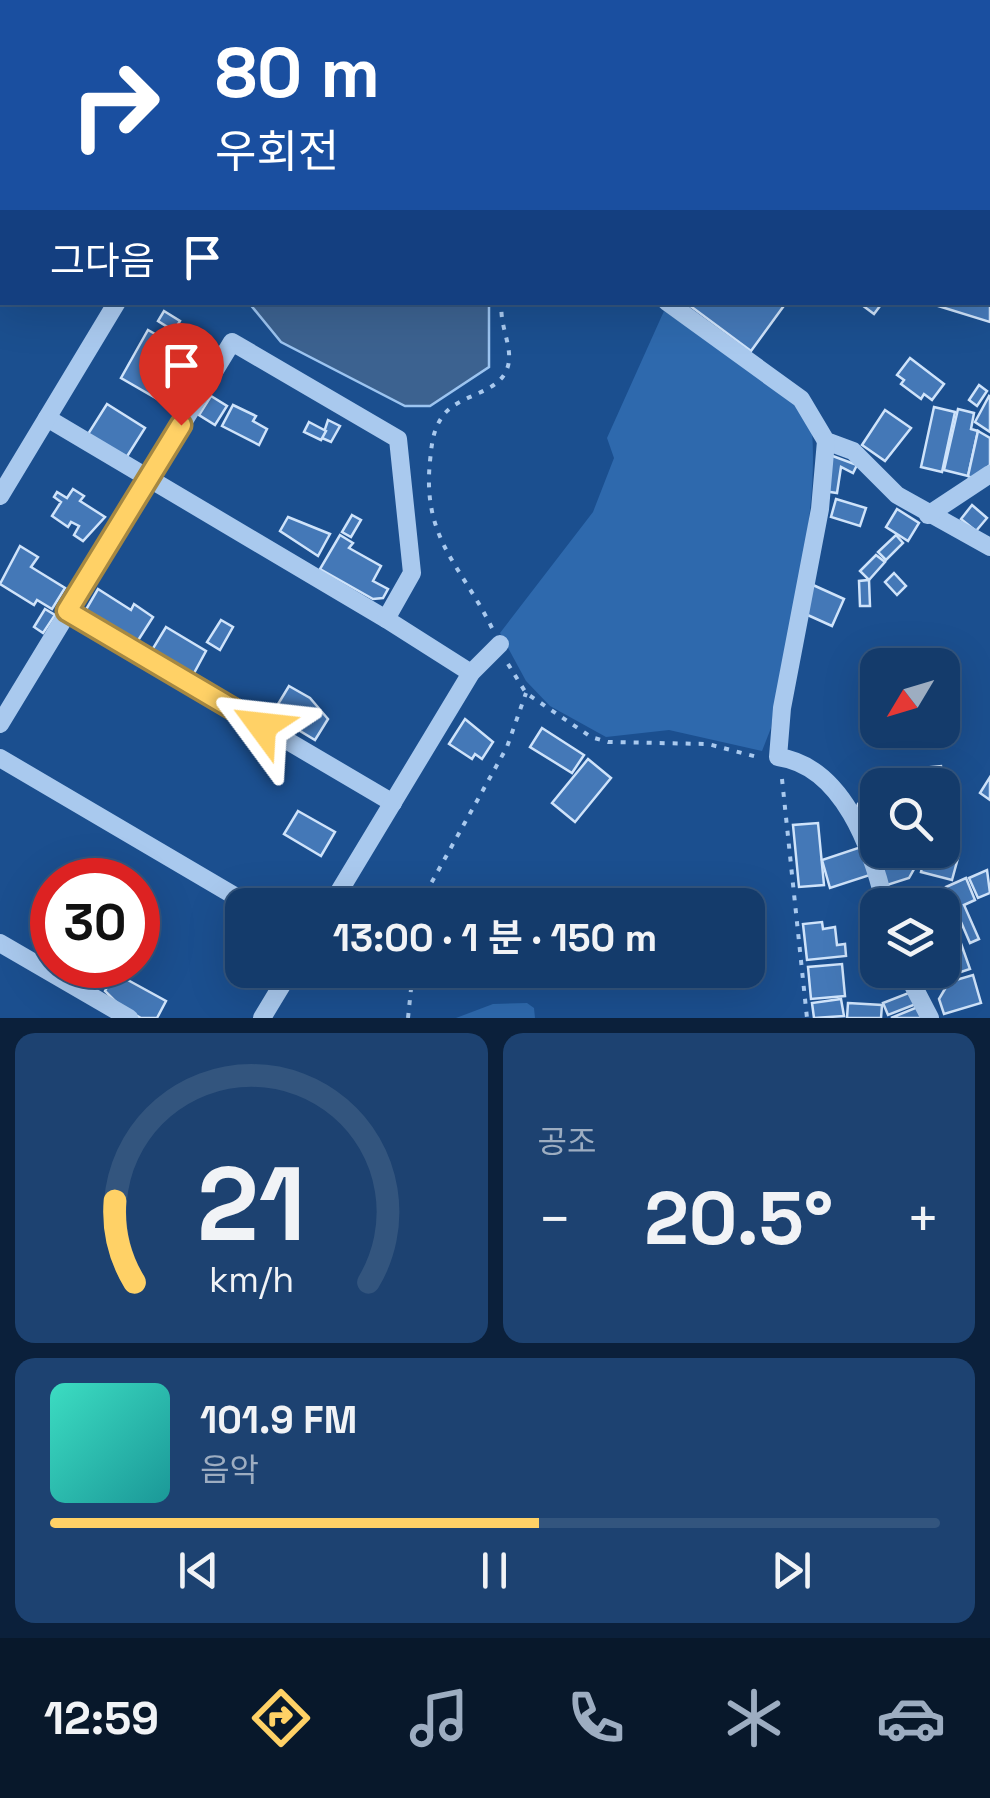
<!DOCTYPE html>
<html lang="ko">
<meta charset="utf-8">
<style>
:root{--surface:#143b6b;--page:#1d4271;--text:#f1f3f6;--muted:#9dadc1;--line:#33557e;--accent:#ffd166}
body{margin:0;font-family:"Space Grotesk","Noto Sans KR",sans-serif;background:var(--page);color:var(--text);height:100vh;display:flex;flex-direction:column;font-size:38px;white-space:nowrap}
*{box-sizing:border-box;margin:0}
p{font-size:32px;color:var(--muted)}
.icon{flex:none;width:55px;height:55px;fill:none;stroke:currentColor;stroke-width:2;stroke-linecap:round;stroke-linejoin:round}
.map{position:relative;height:1018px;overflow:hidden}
.details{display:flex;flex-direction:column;gap:15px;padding:15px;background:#0b203b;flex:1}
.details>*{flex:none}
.hud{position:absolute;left:0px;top:0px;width:990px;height:305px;box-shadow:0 10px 40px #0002,0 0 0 2px var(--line);background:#1a4fa0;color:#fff;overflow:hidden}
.needle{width:65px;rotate:232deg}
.buttons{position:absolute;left:860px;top:648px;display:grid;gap:20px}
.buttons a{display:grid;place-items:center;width:100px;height:100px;border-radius:20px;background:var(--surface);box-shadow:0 10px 40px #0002,0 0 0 2px var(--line);font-size:50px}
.speed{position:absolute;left:30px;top:858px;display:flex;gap:20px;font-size:50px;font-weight:700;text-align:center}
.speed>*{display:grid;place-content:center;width:130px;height:130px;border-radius:50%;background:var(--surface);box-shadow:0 10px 40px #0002,0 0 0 2px var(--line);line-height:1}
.speed .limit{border:15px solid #d22;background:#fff;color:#111}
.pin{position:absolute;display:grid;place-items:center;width:85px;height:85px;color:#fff;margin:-102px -42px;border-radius:50% 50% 50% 0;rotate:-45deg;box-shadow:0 0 10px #0007}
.pin .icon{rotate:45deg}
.me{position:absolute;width:110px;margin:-55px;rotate:300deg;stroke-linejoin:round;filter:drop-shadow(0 0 8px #0008)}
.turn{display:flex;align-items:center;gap:35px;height:210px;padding:0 50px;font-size:45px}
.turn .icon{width:130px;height:130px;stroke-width:2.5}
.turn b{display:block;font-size:70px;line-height:85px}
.then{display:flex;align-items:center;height:95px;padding:0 50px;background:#0003;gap:20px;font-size:38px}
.big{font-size:75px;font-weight:600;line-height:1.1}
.details .card{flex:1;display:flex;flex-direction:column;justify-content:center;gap:15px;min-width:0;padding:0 35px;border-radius:20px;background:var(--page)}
.details .dial{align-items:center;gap:0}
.dial svg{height:260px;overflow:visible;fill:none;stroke:var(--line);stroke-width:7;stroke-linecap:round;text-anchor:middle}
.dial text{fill:var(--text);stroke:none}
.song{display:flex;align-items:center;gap:30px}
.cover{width:120px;height:120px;border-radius:15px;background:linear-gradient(135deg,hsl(170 70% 55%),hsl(180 70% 35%))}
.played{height:10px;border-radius:5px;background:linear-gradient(90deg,var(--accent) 55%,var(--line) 55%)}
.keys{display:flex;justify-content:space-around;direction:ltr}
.heat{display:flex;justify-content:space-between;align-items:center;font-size:55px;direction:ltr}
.details .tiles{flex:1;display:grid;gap:15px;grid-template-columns:1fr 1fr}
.card:last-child{grid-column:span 2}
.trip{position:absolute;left:225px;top:888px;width:540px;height:100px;border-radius:20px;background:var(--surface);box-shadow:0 10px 40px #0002,0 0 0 2px var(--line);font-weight:600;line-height:100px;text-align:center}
.dock{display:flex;height:160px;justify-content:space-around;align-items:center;background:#08182b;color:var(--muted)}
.dock .icon{width:70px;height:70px}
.dock .on{color:var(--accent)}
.dock b{font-size:45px;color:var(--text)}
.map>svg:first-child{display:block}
</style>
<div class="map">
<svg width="990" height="1018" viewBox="0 0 990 1018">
<rect width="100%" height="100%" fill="#1b4f8f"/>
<g fill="#2e69ad">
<path d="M664 311 810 411C824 516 785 625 771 728L762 751 669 730 606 737 550 706 526 681 500 633 593 512 614 458 607 438Z"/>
<path d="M527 1003 534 1008 535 1018H456L493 1004Z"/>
</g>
<path fill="#3c6290" stroke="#9cc4f0" stroke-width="2.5" d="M249 303H489V367L430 406H405L281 342Z"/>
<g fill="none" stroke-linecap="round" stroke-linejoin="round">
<g stroke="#9cc4f0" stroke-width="6">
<path d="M219 2 220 0"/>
<path d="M0 300 2 297"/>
</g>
</g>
<g fill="#4478b7" stroke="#cfe3fa" stroke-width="2.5">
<path d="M988 226 990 227V270H988Z"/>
<path d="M685 302H776L783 307 751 351Z"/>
<path d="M858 302H883L874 314Z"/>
<path d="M935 302H990V322L935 305Z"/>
<path d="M164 311 180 321 174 331 158 321Z"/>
<path d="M148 330 171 343 161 360 178 370 174 378 186 385 173 408 121 378Z"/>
<path d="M910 358 944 384 932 400 924 394 921 399 901 384 904 380 897 375Z"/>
<path d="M979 385 987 391 977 406 969 400Z"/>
<path d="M211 396 227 406 215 425 199 415Z"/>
<path d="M989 396 990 397V432L975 422Z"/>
<path d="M107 404 145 428 126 458 88 434Z"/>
<path d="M233 405 256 416 253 421 267 429 259 445 222 426Z"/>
<path d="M934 407 955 412 942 472 921 467Z"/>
<path d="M958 409 974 413 971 429 978 431 968 476 944 470Z"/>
<path d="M885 410 911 428 885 461 862 445Z"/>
<path d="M328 420 340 426 331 442 322 438Z"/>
<path d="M309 422 326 431 321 440 304 432Z"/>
<path d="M978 431 990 438V465L974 479 968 476Z"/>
<path d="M830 455 857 465 853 473 841 467 837 493 823 491Z"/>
<path d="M73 489 84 496 80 501 105 517 83 541 74 535 79 526 71 522 68 527 52 516 61 502 54 497 57 492 67 498Z"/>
<path d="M836 499 866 508 860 526 831 517Z"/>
<path d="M972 505 987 518 976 531 961 519Z"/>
<path d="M897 509 919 523 908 541 886 527Z"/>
<path d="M352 515 361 520 351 537 342 532Z"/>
<path d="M288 517 330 534 318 556 280 531Z"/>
<path d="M340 535 353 543 349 548 381 566 373 581 388 589 383 598 373 599 320 569Z"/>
<path d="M896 535 903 543 886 560 878 552Z"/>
<path d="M20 546 38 557 31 567 65 588 52 609 37 600 34 605 0 584Z"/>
<path d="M876 555 885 562 869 580 860 571Z"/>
<path d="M894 573 906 586 897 595 885 582Z"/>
<path d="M869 580 870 606H860L859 581Z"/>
<path d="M813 585 844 599 832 626 801 612Z"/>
<path d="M98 589 131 610 134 604 153 617 137 642 84 613Z"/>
<path d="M45 609 55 615 43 633 34 627Z"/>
<path d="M221 620 233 627 220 650 207 642Z"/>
<path d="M166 627 206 651 193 675 152 650Z"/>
<path d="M289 686 310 698 328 719 315 740 272 714Z"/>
<path d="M465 719 493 742 482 759 475 754 472 759 449 744Z"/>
<path d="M542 728 584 755 572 773 530 747Z"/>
<path d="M588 759 611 778 575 822 552 803Z"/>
<path d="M941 766 944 800H942V785H922L920 768Z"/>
<path d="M918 770 920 785H901L899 772Z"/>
<path d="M990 777V800L980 793Z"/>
<path d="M878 796V824L854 817 858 804 863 805 865 799 875 802Z"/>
<path d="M298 811 335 832 321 856 284 834Z"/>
<path d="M818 823 824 885 799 887 793 825Z"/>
<path d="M864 846 873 874 830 888 822 860Z"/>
<path d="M926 850 958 858 952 880 921 872Z"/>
<path d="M909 851 914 869 909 878 884 886 876 861Z"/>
<path d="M987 870 990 893 978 898 969 878Z"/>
<path d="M966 878 975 900 964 905 979 939 970 943 946 887Z"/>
<path d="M936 890V905H902L901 891Z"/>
<path d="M952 918 970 969 949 976 942 957V921Z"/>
<path d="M822 922 823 929 835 927 837 945 845 944 846 956 807 960 803 924Z"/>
<path d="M942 960 946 969 917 978 914 970H942Z"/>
<path d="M842 964 845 996 811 999 808 967Z"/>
<path d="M115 973 166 1001 157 1018H141L120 1006 105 991Z"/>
<path d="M973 975 981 1003 944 1014 939 999 949 982Z"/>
<path d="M911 992 916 1004 888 1015 883 1003Z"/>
<path d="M841 999 844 1016 814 1018 812 1003Z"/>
<path d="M848 1003 882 1005 881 1018H847Z"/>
<path d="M920 1006 921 1018H891Z"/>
</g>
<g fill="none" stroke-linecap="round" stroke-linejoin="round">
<g stroke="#a9c9ee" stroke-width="4" stroke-dasharray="5 8" stroke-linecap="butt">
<path d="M246 0 247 2"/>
<path d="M492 628C461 565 422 539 430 461 432 442 433 427 446 412 463 394 498 393 507 369 515 349 498 325 502 302"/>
<path d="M508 664 526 693 591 737 608 742 708 744 761 758"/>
<path d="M782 779 807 1018"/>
<path d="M419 905 507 747 526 693"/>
<path d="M408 1018 413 970"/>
</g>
<g stroke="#a9c9ee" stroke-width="18">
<path d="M161 0 164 2"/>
<path d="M286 2 288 0"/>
<path d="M0 66 2 68"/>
<path d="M988 80 990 76"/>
<path d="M988 137 990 139"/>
<path d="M667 302 801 399 826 441 853 451 897 495 990 547"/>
<path d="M47 418 386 619"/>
<path d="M826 441 820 509 782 708 778 757C843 766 872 849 885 905"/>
<path d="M0 496 117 302"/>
<path d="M928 515 990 474"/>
<path d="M67 611 393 803"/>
<path d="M0 724 232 342 398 439 412 573 386 619 471 673"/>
<path d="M0 758 250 905"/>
<path d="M331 905 471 673 500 644"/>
<path d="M0 943 129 1018"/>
<path d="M905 970 930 1018"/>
<path d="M262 1018 291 970"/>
</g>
</g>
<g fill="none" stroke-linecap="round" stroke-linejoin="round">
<defs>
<path id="route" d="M181 425 67 611 262 726"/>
</defs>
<use href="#route" stroke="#a68842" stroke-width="25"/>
<use href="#route" stroke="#ffd166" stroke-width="18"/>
</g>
</svg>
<div class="buttons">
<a><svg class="needle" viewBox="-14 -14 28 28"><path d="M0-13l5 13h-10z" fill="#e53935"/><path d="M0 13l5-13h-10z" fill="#9dadc1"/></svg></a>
<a><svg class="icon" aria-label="search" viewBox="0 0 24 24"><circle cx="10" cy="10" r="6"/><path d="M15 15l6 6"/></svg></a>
<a><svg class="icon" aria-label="layers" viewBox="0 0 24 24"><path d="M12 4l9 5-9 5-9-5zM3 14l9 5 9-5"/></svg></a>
</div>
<div class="speed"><div class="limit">30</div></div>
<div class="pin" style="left:181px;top:425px;background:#d93025"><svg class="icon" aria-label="arrive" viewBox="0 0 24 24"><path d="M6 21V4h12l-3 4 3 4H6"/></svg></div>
<svg class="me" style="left:262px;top:726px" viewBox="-20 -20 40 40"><path d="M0-17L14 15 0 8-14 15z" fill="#ffd166" stroke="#fff" stroke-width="4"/></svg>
<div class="trip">13:00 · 1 분 · 150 m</div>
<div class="hud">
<div class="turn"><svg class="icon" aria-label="right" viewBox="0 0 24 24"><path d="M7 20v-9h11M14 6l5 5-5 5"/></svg><div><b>80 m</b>우회전</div></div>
<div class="then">그다음<svg class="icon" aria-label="arrive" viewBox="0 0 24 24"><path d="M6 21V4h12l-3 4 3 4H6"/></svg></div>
</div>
</div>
<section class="details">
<div class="tiles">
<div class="card dial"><svg viewBox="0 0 100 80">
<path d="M14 69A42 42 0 1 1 86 69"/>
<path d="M14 69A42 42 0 0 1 8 44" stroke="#ffd166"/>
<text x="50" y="56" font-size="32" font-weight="700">21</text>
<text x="50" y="72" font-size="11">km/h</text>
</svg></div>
<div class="card"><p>공조</p>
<div class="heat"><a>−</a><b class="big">20.5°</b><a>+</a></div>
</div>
<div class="card">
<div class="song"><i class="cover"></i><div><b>101.9 FM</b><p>음악</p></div></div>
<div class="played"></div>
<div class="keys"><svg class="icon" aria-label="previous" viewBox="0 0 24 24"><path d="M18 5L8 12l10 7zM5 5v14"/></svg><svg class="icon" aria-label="pause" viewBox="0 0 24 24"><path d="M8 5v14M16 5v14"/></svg><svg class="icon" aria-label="next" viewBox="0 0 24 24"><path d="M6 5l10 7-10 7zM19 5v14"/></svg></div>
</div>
</div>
</section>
<nav class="dock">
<b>12:59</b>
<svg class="icon on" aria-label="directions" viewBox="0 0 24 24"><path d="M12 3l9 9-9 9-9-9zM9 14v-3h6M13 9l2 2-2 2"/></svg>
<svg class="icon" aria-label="music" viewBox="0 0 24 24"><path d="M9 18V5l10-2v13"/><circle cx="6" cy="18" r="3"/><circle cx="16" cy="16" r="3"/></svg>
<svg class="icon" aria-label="phone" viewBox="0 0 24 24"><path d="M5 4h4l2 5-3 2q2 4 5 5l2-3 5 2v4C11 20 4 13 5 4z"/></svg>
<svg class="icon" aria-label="climate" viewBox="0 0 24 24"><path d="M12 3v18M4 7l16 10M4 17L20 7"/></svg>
<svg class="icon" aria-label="car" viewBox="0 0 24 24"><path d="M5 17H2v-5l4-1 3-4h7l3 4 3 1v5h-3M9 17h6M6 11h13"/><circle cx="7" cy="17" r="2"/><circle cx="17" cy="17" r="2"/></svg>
</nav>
